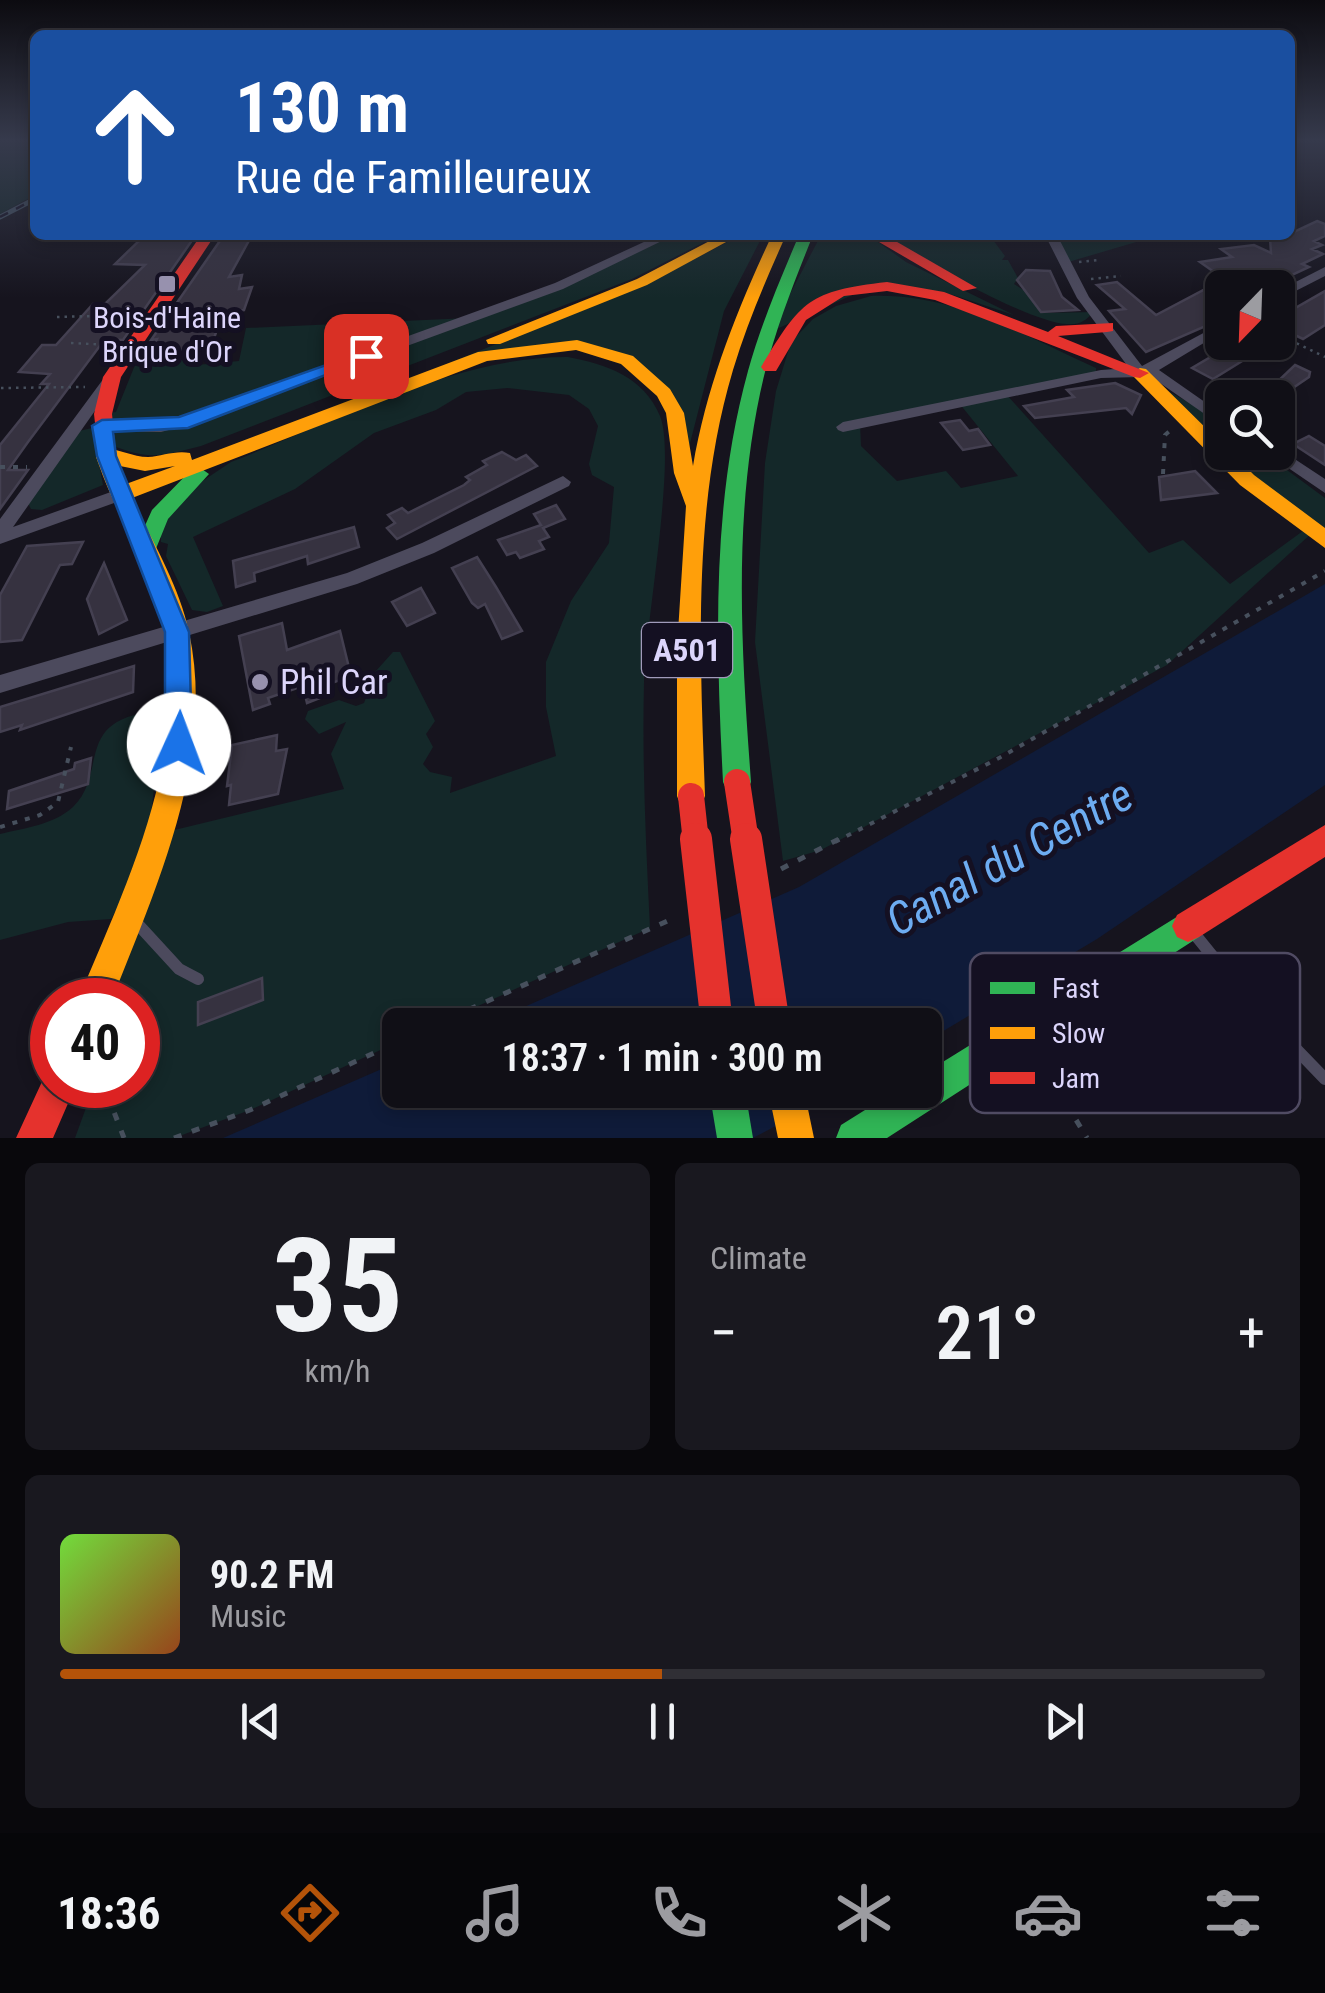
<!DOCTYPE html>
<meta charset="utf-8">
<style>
:root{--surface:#100f16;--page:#19181f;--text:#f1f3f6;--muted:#9c9ca1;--line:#302f35;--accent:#b45309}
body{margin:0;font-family:"Roboto Condensed",sans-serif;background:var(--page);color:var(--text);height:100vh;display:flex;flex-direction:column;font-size:38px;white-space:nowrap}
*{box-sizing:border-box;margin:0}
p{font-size:32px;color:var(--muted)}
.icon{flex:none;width:55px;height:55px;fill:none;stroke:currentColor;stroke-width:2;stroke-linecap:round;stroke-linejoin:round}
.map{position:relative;height:1138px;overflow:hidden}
.sheet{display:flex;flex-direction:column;gap:25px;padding:25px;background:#09080c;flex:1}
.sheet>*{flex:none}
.top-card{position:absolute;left:30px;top:30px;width:1265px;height:210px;border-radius:15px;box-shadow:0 5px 15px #0003,0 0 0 2px var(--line);background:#1a4fa0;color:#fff;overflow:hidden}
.needle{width:65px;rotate:203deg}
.buttons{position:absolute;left:1205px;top:270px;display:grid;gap:20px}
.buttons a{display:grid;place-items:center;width:90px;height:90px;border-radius:15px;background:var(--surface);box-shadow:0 5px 15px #0003,0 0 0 2px var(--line);font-size:50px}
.speed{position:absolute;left:30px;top:978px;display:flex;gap:20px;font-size:50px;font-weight:700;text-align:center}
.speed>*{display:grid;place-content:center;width:130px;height:130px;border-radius:50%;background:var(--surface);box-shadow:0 5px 15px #0003,0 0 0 2px var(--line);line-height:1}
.speed .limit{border:15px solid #d22;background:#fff;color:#111}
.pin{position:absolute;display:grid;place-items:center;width:85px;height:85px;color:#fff;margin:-42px;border-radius:20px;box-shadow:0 5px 15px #0006}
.me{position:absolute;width:110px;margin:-55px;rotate:2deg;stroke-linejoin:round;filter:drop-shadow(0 0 8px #0008)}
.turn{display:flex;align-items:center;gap:35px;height:210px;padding:0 40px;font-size:45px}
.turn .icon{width:130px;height:130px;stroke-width:2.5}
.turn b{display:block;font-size:70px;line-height:85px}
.big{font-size:75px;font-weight:600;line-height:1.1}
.sheet .tile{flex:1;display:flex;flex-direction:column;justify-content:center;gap:15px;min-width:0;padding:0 35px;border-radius:15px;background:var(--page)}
.sheet .dial{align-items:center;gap:0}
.dial b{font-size:130px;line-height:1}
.song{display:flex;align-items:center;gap:30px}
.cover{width:120px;height:120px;border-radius:15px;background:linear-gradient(135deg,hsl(100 70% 55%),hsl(20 70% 35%))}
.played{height:10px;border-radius:5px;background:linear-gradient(90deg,var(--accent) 50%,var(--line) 50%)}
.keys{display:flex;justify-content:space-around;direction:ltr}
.heat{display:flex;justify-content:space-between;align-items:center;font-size:55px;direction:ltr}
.sheet .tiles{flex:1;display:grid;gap:25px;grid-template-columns:1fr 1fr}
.tile:last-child{grid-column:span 2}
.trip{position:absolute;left:382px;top:1008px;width:560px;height:100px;border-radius:15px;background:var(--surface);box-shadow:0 5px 15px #0003,0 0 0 2px var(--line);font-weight:600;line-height:100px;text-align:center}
.menu{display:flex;height:160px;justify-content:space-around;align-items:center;background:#060609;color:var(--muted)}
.menu .icon{width:70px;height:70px}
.menu .selected{color:var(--accent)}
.menu b{font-size:45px;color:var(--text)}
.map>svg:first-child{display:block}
</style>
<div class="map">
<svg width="1325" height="1138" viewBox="0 0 1325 1138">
<rect width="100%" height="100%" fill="#16141e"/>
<g fill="#142829" fill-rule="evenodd">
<path d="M0 139H35V195L0 214Z"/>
<path d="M668 235H718L632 279 201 446C155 458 145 460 102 441L119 431 102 426 103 414 116 412 137 360H187L186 366 239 361 246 328 469 318 559 286Z"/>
<path d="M741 235H763L724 311 688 451 671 390 577 342 444 365 644 285Z"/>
<path d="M821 235H868L906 262 1014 315 953 295 879 283 770 332Z"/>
<path d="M881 235H970L975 240H993L1005 256 1002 260H1008L1018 278 1014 284 1025 291 1041 313 1094 312C1085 321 1080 325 1067 324 1028 322 916 258 881 235Z"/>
<path d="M1062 235H1160L1065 263 1053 237Z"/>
<path d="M871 296C954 293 1023 335 1096 368V372L1006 394 1149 553 1183 540 1230 584 1307 528 1219 454 1168 391 1222 421V452L1264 453 1325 498V536L1313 532 1167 665 821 850 783 861 755 642 765 463 776 391 791 342 813 319 836 306ZM959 403 1018 476 961 488 946 471 897 481 861 446 860 423Z"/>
<path d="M568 357C606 364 644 377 660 416 677 458 645 625 644 683 642 764 646 846 650 928L436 1025H400V1041L250 1110 174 1138H75L91 1094 53 1097 58 1085H138V1000H95L162 833 344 789 331 754 346 722 319 734 305 719 308 711 339 700 356 706 364 703 375 672 393 652H400L435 721 426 734 433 747 423 764 430 772 452 777 450 793 556 756 546 707V662L571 601 609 543 614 487 592 475 589 464 598 426 589 409 569 395 507 388 466 392 436 410 374 433 295 489 193 537 223 606 207 612 192 610 166 556 168 544 161 542V525L195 486 231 462C333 422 458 356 568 357Z"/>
<path d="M92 428 103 485 42 510 31 509 28 503 79 431Z"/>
<path d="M150 712 162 717 146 859 111 919 68 922 0 940V834C25 828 53 825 73 807 108 773 74 722 150 712Z"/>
</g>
<g fill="#0f1b39">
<path d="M1325 584V785L1097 939 925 1042V1025H483L799 887Z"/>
<path d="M400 1061V1090H844L753 1138H223Z"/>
</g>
<g fill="#363240" stroke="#444051" stroke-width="2.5">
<path d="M1317 221 1325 224V236L1314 241 1322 245 1312 249 1323 254 1302 264 1309 267 1264 288H1222V319L1146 352 1109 311 1125 309 1097 285 1117 282 1156 315 1224 279 1200 262 1232 257 1221 249 1254 245 1271 253 1270 238 1279 239Z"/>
<path d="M224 235H252L229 277 242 275 239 289 252 287 244 310 223 312 211 347 151 352 157 339 151 340Z"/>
<path d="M143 237 193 239 123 340 105 339 28 442 8 470H28L0 509V445L49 384H41L50 374 19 372 42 345H56L93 304H105L145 265 115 264Z"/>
<path d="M1026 270 1050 271 1062 297 1078 310 1041 312 1017 280Z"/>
<path d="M1325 291V325L1303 339 1278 327V318Z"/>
<path d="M1236 342H1273L1213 379 1192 368Z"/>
<path d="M1295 365 1310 372 1309 377 1287 392 1274 385Z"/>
<path d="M1115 383 1141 395 1132 414 1126 408 1035 418 1024 406 1074 397 1067 390Z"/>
<path d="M960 420 969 431 978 429 990 445 963 450 941 423Z"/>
<path d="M1309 436 1325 446V465L1293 444Z"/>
<path d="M502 452 516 460 526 455 537 466 397 539 387 528 395 523 388 515 402 508 408 513 464 485 470 480 466 477 487 465 483 461Z"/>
<path d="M1195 471 1217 493 1161 500 1159 477Z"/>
<path d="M556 505 565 519 543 528 549 537 539 541 544 549 520 558 516 552 507 555 498 540 541 525 534 514Z"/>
<path d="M354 527 359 547 308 564 307 556 254 573 255 581 236 587 233 561Z"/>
<path d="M83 542 72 564 60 565 22 640 0 642V595L27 546Z"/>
<path d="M477 557 496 587 522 631 502 639 485 604 478 608 472 603 452 568Z"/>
<path d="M104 563 127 620 99 634 87 599Z"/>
<path d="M421 588 435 613 407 626 392 602Z"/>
<path d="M282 623 287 650 340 631 351 676 318 688 320 698 307 703 303 686 268 698 270 704 253 710 239 636Z"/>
<path d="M134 666 133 692 20 730 22 725 0 732V707Z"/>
<path d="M277 735 276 751 287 749 278 794 229 805 231 785 227 786 232 745Z"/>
<path d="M91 758 88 784 7 809 9 791 74 769 75 763Z"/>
<path d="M262 978 263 1000 198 1025V1002Z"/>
</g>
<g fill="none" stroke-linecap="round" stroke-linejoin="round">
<g stroke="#47505d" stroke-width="2.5" stroke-dasharray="2.5 5" stroke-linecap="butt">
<path d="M1079 262 1099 260"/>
<path d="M1091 279 1121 276"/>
<path d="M57 317 132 315"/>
<path d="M1290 340 1325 357"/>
<path d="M71 343 111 345"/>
<path d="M148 356 198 354"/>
<path d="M1 388 85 387"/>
</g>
<g stroke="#47505d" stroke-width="4" stroke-dasharray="5 8" stroke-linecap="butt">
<path d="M0 467H27"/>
<path d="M1163 474 1165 435 1173 428"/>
<path d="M0 827 40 815 58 802 71 747"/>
<path d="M835 842 999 758 1325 571"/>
</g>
<g stroke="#47505d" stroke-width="5" stroke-dasharray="8 11" stroke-linecap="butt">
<path d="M781 869 839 839"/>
<path d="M434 1025 672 919"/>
<path d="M1037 1055 1087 1138"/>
<path d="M88 1087 111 1104 124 1138"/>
<path d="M174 1138 250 1110 400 1041"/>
</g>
<g stroke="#4c4a5d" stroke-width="12">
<path d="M134 920 179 969 198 979"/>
<path d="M1193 932 1244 995 1325 1079"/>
</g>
<g fill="#4c4a5d" fill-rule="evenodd">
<path d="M659 235H674L563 289 199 422 161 432 102 431 95 426 102 421 161 422 190 415 555 283Z"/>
<path d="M1045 235H1057L1089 297 1142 366 1222 323V332L1159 370 1222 414V426L1147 374 1140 377 1101 378 843 432 838 430 836 427 843 422 1101 370 1129 368 1077 298Z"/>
<path d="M1325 267V276L1278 300V291Z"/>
<path d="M109 377 116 381 13 527 122 488 130 494 128 498 0 544V519L104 378Z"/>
<path d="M1278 448 1325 479V493L1265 452H1278Z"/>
<path d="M563 476 571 482 569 486 434 553 357 584 0 693V675L347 573 422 543Z"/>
</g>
<g fill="#30b455" fill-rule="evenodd">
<path d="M799 235H813C795 280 777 325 765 372 732 506 741 645 751 782L747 791 737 795 727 791 723 782C716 645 711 505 748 371 761 324 780 280 799 235Z"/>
<path d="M199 467 209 474 168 519 153 556H137L134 550 152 510 192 469Z"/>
<path d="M1188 910 1199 915 1204 926 1199 937 887 1138H836L841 1125 897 1090H925V1073Z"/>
<path d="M709 1090H745L753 1138H717Z"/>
</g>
<g fill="#ff9f0a" fill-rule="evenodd">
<path d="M721 235H739L647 285 500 344H488L486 340 637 279Z"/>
<path d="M772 235H786C766 280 747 323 733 370 692 507 700 655 705 796L701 806 691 810 681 806 677 796V648L686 506 674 473 666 413 657 396 621 364 576 350 487 361 132 498C152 541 179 585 189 632 216 758 157 885 112 1000H78C126 885 188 760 165 632 155 578 123 527 103 476L96 457 99 449C114 446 131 457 148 457 162 456 176 450 190 453L192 460 478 352 577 340 633 356 670 389 684 413 693 466C707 384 737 310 772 235ZM120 466 145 471 175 466 126 484Z"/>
<path d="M1140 368 1146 369 1222 444V452H1231L1254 475 1325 528V548L1240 485 1134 377 1131 373Z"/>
<path d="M768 1090H804L814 1138H778Z"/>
</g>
<g fill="#e5322d" fill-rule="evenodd">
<path d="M201 235H215L121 377 112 414 116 454 106 461 99 459 94 414 103 377Z"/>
<path d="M867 235H885L977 288 963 291Z"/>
<path d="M887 282 944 292 1048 332 1056 326 1113 323V331L1107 332 1058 336 1149 373 1140 378 1134 377 935 300 887 291 844 296 806 320 776 371H764L761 367C801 301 808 291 887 282Z"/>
<path d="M1325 825V857L1199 937 1188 942 1177 937 1172 926 1177 915Z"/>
<path d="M52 1070V1085H76L53 1138H16L46 1073Z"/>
</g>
<defs>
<path id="rail" d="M0 217 35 199"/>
</defs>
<use href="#rail" stroke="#465565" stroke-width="5"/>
<use href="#rail" stroke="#141022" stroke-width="2.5" stroke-dasharray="9" stroke-linecap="butt"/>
<g stroke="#e5322d" stroke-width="26">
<path d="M737 782 746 842"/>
<path d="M691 796 696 842"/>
</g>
<g stroke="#e5322d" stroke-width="32">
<path d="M696 839 717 1025"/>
<path d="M746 839 774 1025"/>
</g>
</g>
<linearGradient id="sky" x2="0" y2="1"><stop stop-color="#0c0b10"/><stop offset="0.47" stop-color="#363a4c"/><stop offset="1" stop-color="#363a4c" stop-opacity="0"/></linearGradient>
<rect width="1325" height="298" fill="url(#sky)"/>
<path fill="#1a73e8" stroke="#114b97" stroke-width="2.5" d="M360 353 375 356 188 428 113 432 116 456 189 632 192 744 188 752 179 756 169 752 165 744V632L97 456 92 426 102 420 179 417Z"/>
<g fill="#9791ae" stroke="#141022" stroke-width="4">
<rect x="157" y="274" width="20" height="20" rx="5"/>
<circle cx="260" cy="682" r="10"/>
</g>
<g text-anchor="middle" stroke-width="10" stroke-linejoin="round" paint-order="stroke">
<g font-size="30" fill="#dcd5fb" stroke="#141022">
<text x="167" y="328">Bois-d'Haine<tspan x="167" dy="34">Brique d'Or</tspan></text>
</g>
<rect fill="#141022" stroke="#a09aba" stroke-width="2.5" x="642" y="623" width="90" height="54" rx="8"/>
<g font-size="32" font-weight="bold" fill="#dcd5fb">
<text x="687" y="661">A501</text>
</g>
<g font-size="35" fill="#dcd5fb" stroke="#141022" text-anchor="start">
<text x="280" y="694">Phil Car</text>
</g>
<g font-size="45" font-style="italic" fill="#6dacf1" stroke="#141022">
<text transform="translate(1009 857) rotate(-29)" y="16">Canal du Centre</text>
</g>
</g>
<rect x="970" y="953" width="330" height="160" rx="15" fill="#141022" stroke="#504b63" stroke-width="2.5"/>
<rect x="990" y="982" width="45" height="12" fill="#30b455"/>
<rect x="990" y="1027" width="45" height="12" fill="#ff9f0a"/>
<rect x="990" y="1072" width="45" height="12" fill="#e5322d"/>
<g font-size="28" fill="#dcd5fb">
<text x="1052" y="998">Fast</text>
<text x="1052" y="1043">Slow</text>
<text x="1052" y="1088">Jam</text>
</g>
</svg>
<div class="buttons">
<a><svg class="needle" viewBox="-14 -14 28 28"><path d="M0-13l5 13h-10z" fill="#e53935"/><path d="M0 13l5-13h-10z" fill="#9c9ca1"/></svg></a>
<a><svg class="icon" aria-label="search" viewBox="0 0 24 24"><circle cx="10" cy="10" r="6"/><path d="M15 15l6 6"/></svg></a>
</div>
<div class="speed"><div class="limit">40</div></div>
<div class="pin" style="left:366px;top:356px;background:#d93025"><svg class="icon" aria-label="arrive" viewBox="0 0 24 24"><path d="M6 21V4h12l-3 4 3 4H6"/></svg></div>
<svg class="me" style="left:179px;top:744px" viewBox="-20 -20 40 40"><circle r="19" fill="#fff"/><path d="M0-13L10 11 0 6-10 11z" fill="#1a73e8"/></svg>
<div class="trip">18:37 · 1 min · 300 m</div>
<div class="top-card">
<div class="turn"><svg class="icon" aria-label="ahead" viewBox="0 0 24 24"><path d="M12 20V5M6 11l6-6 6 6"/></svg><div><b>130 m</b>Rue de Familleureux</div></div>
</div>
</div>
<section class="sheet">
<div class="tiles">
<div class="tile dial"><b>35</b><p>km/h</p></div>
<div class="tile"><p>Climate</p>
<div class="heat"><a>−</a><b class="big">21°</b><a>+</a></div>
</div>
<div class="tile">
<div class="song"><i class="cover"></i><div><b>90.2 FM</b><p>Music</p></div></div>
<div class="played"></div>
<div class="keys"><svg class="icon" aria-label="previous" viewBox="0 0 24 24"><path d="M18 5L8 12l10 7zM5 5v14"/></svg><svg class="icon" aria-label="pause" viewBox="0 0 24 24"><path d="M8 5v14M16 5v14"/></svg><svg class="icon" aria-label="next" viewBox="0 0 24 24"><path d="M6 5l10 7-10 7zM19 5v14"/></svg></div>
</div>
</div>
</section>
<nav class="menu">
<b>18:36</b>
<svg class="icon selected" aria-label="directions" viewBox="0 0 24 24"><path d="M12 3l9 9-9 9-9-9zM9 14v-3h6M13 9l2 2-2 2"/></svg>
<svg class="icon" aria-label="music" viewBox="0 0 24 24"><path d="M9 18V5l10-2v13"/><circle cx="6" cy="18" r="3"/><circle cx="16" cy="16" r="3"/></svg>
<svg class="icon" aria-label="phone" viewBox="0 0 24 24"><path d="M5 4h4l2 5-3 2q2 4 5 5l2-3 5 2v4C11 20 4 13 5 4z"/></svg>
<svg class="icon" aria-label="climate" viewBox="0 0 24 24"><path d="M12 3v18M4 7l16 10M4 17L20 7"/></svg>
<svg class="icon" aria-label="car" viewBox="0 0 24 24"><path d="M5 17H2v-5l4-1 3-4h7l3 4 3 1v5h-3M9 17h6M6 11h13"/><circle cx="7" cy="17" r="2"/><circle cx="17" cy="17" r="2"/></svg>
<svg class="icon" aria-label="filters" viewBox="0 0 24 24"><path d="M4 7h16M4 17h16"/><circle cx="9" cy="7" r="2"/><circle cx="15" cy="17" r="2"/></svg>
</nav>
